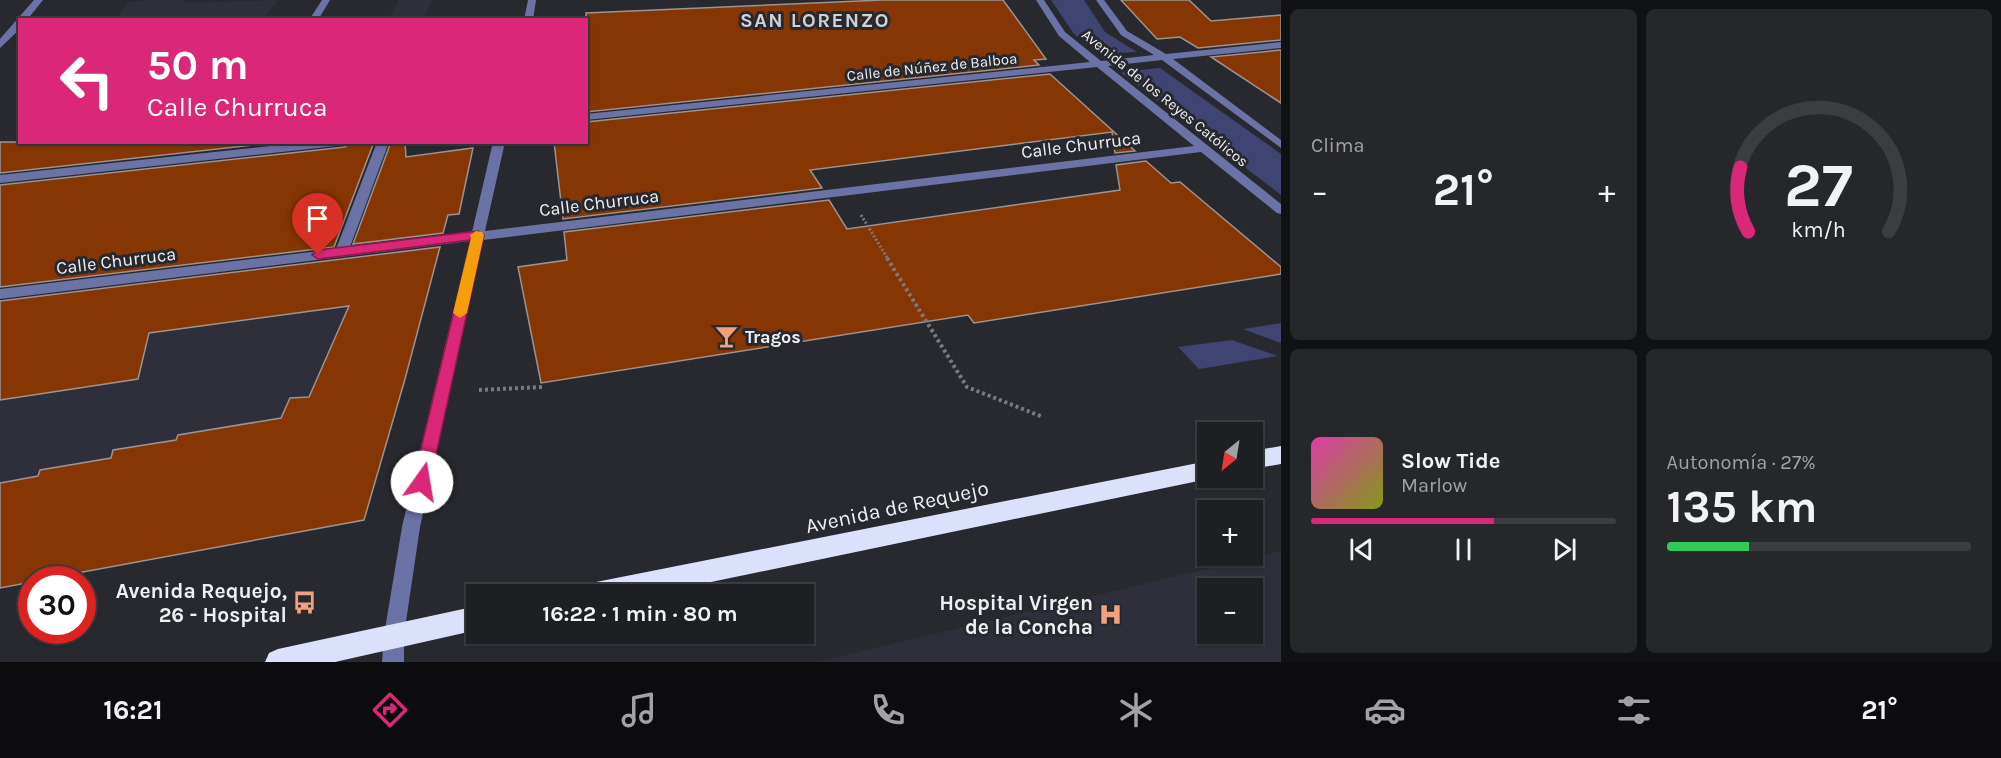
<!DOCTYPE html>
<html lang="es">
<meta charset="utf-8">
<style>
:root{--surface:#1e1f22;--page:#26272a;--text:#f1f3f6;--muted:#a1a2a5;--line:#3c3d40;--accent:#db2777}
body{margin:0;font-family:Karla,sans-serif;background:var(--page);color:var(--text);height:100vh;display:flex;flex-direction:column;font-size:22px;white-space:nowrap}
*{box-sizing:border-box;margin:0}
p{font-size:20px;color:var(--muted)}
.icon{flex:none;width:33px;height:33px;fill:none;stroke:currentColor;stroke-width:2;stroke-linecap:round;stroke-linejoin:round}
.map{position:relative;flex:1;overflow:hidden}
.side{display:flex;flex-direction:column;gap:9px;padding:9px;background:#101113;width:720px}
.side>*{flex:none}
.hud{position:absolute;left:18px;top:18px;width:570px;height:126px;border-radius:0px;box-shadow:0 2px 4px #0004,0 0 0 2px var(--line);background:#db2777;color:#fff;overflow:hidden}
.needle{width:39px;rotate:210deg}
.fabs{position:absolute;left:1197px;top:422px;display:grid;gap:12px}
.fabs a{display:grid;place-items:center;width:66px;height:66px;border-radius:0px;background:var(--surface);box-shadow:0 2px 4px #0004,0 0 0 2px var(--line);font-size:30px}
.speed{position:absolute;left:18px;top:566px;display:flex;gap:12px;font-size:30px;font-weight:700;text-align:center}
.speed>*{display:grid;place-content:center;width:78px;height:78px;border-radius:50%;background:var(--surface);box-shadow:0 2px 4px #0004,0 0 0 2px var(--line);line-height:1}
.speed .limit{border:9px solid #d22;background:#fff;color:#111}
.pin{position:absolute;display:grid;place-items:center;width:51px;height:51px;color:#fff;margin:-62px -26px;border-radius:50% 50% 50% 0;rotate:-45deg;box-shadow:0 0 6px #0007}
.pin .icon{rotate:45deg}
.me{position:absolute;width:66px;margin:-33px;rotate:13deg;stroke-linejoin:round;filter:drop-shadow(0 0 4px #0008)}
.turn{display:flex;align-items:center;gap:21px;height:126px;padding:0 30px;font-size:27px}
.turn .icon{width:78px;height:78px;stroke-width:2.5}
.turn b{display:block;font-size:42px;line-height:51px}
.big{font-size:45px;font-weight:700;line-height:1.1}
.side .card{flex:1;display:flex;flex-direction:column;justify-content:center;gap:9px;min-width:0;padding:0 21px;border-radius:9px;background:var(--page)}
.side .dial{align-items:center;gap:0}
.dial svg{height:156px;overflow:visible;fill:none;stroke:var(--line);stroke-width:7;stroke-linecap:round;text-anchor:middle}
.dial text{fill:var(--text);stroke:none}
.song{display:flex;align-items:center;gap:18px}
.cover{width:72px;height:72px;border-radius:9px;background:linear-gradient(135deg,hsl(320 70% 55%),hsl(70 70% 35%))}
.played{height:6px;border-radius:3px;background:linear-gradient(90deg,var(--accent) 60%,var(--line) 60%)}
.keys{display:flex;justify-content:space-around;direction:ltr}
.heat{display:flex;justify-content:space-between;align-items:center;font-size:33px;direction:ltr}
.charge{height:9px;border-radius:4px;background:linear-gradient(90deg,#34c759 27%,var(--line) 0)}
.side .tiles{flex:1;display:grid;gap:9px;grid-template-columns:repeat(2,1fr)}
.trip{position:absolute;left:466px;top:584px;width:348px;height:60px;border-radius:0px;background:var(--surface);box-shadow:0 2px 4px #0004,0 0 0 2px var(--line);font-weight:700;line-height:60px;text-align:center}
.menu{display:flex;height:96px;justify-content:space-around;align-items:center;background:#0c0c0e;color:var(--muted)}
.menu .icon{width:42px;height:42px}
.menu .active{color:var(--accent)}
.menu b{font-size:27px;color:var(--text)}
main{display:flex;flex:1;min-height:0}
.map>svg:first-child{display:block}
</style>
<main>
<div class="map">
<svg width="1281" height="662" viewBox="0 0 1281 662">
<rect width="100%" height="100%" fill="#28292e"/>
<g fill="#2e2f3a" fill-rule="evenodd">
<path d="M149 0H186L184 3 278 0 263 19H116L128 2Z"/>
<path d="M399 0H432L424 17 390 16Z"/>
<path d="M376 294 339 397 290 398 281 418 178 435 176 440 114 450 109 465 41 470 38 476 0 483V400L138 379 152 328 177 329 239 321 241 316 319 310Z"/>
<path d="M1281 551V662H817L1089 597ZM1208 588H1252V633H1208Z"/>
</g>
<g fill="#3f4472">
<path d="M1051 0H1084L1105 32 1137 52 1101 54 1074 34Z"/>
<path d="M1160 68 1281 154V195L1120 72Z"/>
<path d="M1281 323V343L1243 329Z"/>
<path d="M1232 340 1278 356 1199 369 1178 347Z"/>
</g>
<g fill="#853602" stroke="#9b9491" stroke-width="1.5">
<path d="M882 0H1003L1046 59 1034 60 1039 65 586 112V13Z"/>
<path d="M1121 0H1189L1211 21 1281 15V40L1198 48 1180 37 1157 39Z"/>
<path d="M1281 50V103L1211 57Z"/>
<path d="M1050 74 1135 151 1115 153 1112 132 810 170 822 188 563 219 554 142H586V122Z"/>
<path d="M0 142H282L0 173Z"/>
<path d="M352 142H374L334 247 0 287V185L345 147Z"/>
<path d="M391 142H405L406 157 473 148 459 214 448 215 443 233 353 244Z"/>
<path d="M1146 161 1171 183 1180 182 1281 267V274L974 323 968 315 541 383 518 267 567 260 564 232 829 200 847 229 1120 190 1116 165Z"/>
<path d="M440 247 405 379 364 520 45 579H32V582L0 588V483L38 476 40 470 111 458 113 450 176 440 178 435 281 418 290 398 309 397 349 306 149 333 138 379 0 400V301Z"/>
</g>
<g fill="none" stroke-linecap="round" stroke-linejoin="round">
<path stroke="#7a7b7f" stroke-width="3" stroke-dasharray="2 2" stroke-linecap="butt" d="M861 215 888 259"/>
<g stroke="#7a7b7f" stroke-width="4" stroke-dasharray="3 3" stroke-linecap="butt">
<path d="M887 258 967 387 1043 417"/>
<path d="M479 390 542 387"/>
</g>
<g fill="#6b72a6" fill-rule="evenodd">
<path d="M34 0H43L27 20H20V29L0 48V39Z"/>
<path d="M322 0H330L318 20H309Z"/>
<path d="M528 0H536L533 20H524Z"/>
<path d="M1036 0H1044L1065 32 1101 61 1154 55 1121 35 1096 0H1104L1127 31 1166 54 1281 42V48L1173 59 1281 140V148L1162 60 1108 66 1281 204V214L1277 213 1201 152 483 240 420 527 404 635V662H382L384 635 402 527 470 241 0 299V289L336 249 377 142H389L350 247 472 232 493 142H505L485 231 1194 146 1097 67 586 120V114L1090 62 1059 36Z"/>
<path d="M308 142H350L345 145 0 183V175Z"/>
</g>
<g fill="#dce1fb" fill-rule="evenodd">
<path d="M1281 446V464L1252 469V451Z"/>
<path d="M1208 461V477H1214L1208 479 653 594H584L588 586 596 582Z"/>
<path d="M477 606V630L335 662H265L269 653 278 649Z"/>
</g>
</g>
<path fill="#db2777" stroke="#8e194d" stroke-width="1.5" d="M478 231 484 235 430 482 427 487 422 489 416 487 413 482 471 240 318 259 312 255 318 250Z"/>
<path fill="#f59e0b" d="M476 231 482 232 484 235 467 313 460 318 453 313 471 238 470 235Z"/>
<defs>
<symbol id="bar-bare" viewBox="-9 -9 18 18"><path d="M-6-5H6L.8 .8V4.5H3.5V6h-7V4.5H-.8V.8Z" fill="#f1a17c" stroke="#28292e" stroke-width="2.5" paint-order="stroke"/></symbol>
<symbol id="bus-bare" viewBox="-9 -9 18 18"><path d="M-5-6H5V4H4V6H2V4H-2V6H-4V4H-5ZM-3.5-4V0h7V-4ZM-3.5 1.2v1.5H-2V1.2ZM2 1.2v1.5H3.5V1.2Z" fill="#f1a17c" stroke="#28292e" stroke-width="2.5" paint-order="stroke"/></symbol>
<symbol id="hospital-bare" viewBox="-9 -9 18 18"><path d="M-5-5h3v3.5h4V-5h3V5h-3V1.5h-4V5h-3Z" fill="#f1a17c" stroke="#28292e" stroke-width="2.5" paint-order="stroke"/></symbol>
</defs>
<g fill-rule="evenodd">
<use href="#bar-bare" x="710" y="320" width="33" height="33"/>
<use href="#bus-bare" x="288" y="586" width="33" height="33"/>
<use href="#hospital-bare" x="1094" y="598" width="33" height="33"/>
</g>
<g text-anchor="middle" stroke-width="6" stroke-linejoin="round" paint-order="stroke">
<g font-size="15" fill="#eff0f3" stroke="#28292e">
<text transform="translate(932 67) rotate(-6)" y="5">Calle de Núñez de Balboa</text>
<text transform="translate(1165 98) rotate(39)" y="5">Avenida de los Reyes Católicos</text>
</g>
<g font-size="18" fill="#eff0f3" stroke="#28292e">
<text transform="translate(1081 145) rotate(-7)" y="6">Calle Churruca</text>
<text transform="translate(599 203) rotate(-7)" y="6">Calle Churruca</text>
<text transform="translate(116 261) rotate(-7)" y="6">Calle Churruca</text>
</g>
<g font-size="18" font-weight="bold" fill="#eff0f3" stroke="#28292e" text-anchor="start">
<text x="745" y="343">Tragos</text>
</g>
<g font-size="20" font-weight="bold" letter-spacing="1.5" fill="#d1d2d9" stroke="#28292e">
<text x="815" y="27">SAN LORENZO</text>
</g>
<g font-size="21" fill="#eff0f3" stroke="#28292e">
<text transform="translate(897 507) rotate(-12)" y="7">Avenida de Requejo</text>
</g>
<g font-size="21" font-weight="bold" fill="#eff0f3" stroke="#28292e" text-anchor="end">
<text x="287" y="598">Avenida Requejo,<tspan x="287" dy="24">26 - Hospital</tspan></text>
<text x="1093" y="610">Hospital Virgen<tspan x="1093" dy="24">de la Concha</tspan></text>
</g>
</g>
</svg>
<div class="fabs">
<a><svg class="needle" viewBox="-14 -14 28 28"><path d="M0-13l5 13h-10z" fill="#e53935"/><path d="M0 13l5-13h-10z" fill="#a1a2a5"/></svg></a>
<a>+</a>
<a>−</a>
</div>
<div class="speed"><div class="limit">30</div></div>
<div class="pin" style="left:318px;top:255px;background:#d93025"><svg class="icon" aria-label="arrive" viewBox="0 0 24 24"><path d="M6 21V4h12l-3 4 3 4H6"/></svg></div>
<svg class="me" style="left:422px;top:482px" viewBox="-20 -20 40 40"><circle r="19" fill="#fff"/><path d="M0-13L10 11 0 6-10 11z" fill="#db2777"/></svg>
<div class="trip">16:22 · 1 min · 80 m</div>
<div class="hud">
<div class="turn"><svg class="icon" aria-label="left" viewBox="0 0 24 24"><path d="M17 20v-9H6M10 6l-5 5 5 5"/></svg><div><b>50 m</b>Calle Churruca</div></div>
</div>
</div>
<section class="side">
<div class="tiles">
<div class="card"><p>Clima</p>
<div class="heat"><a>−</a><b class="big">21°</b><a>+</a></div>
</div>
<div class="card dial"><svg viewBox="0 0 100 80">
<path d="M14 69A42 42 0 1 1 86 69"/>
<path d="M14 69A42 42 0 0 1 10 36" stroke="#db2777"/>
<text x="50" y="56" font-size="32" font-weight="700">27</text>
<text x="50" y="72" font-size="11">km/h</text>
</svg></div>
<div class="card">
<div class="song"><i class="cover"></i><div><b>Slow Tide</b><p>Marlow</p></div></div>
<div class="played"></div>
<div class="keys"><svg class="icon" aria-label="previous" viewBox="0 0 24 24"><path d="M18 5L8 12l10 7zM5 5v14"/></svg><svg class="icon" aria-label="pause" viewBox="0 0 24 24"><path d="M8 5v14M16 5v14"/></svg><svg class="icon" aria-label="next" viewBox="0 0 24 24"><path d="M6 5l10 7-10 7zM19 5v14"/></svg></div>
</div>
<div class="card"><p>Autonomía · 27%</p><b class="big">135 km</b><div class="charge"></div></div>
</div>
</section>
</main>
<nav class="menu">
<b>16:21</b>
<svg class="icon active" aria-label="directions" viewBox="0 0 24 24"><path d="M12 3l9 9-9 9-9-9zM9 14v-3h6M13 9l2 2-2 2"/></svg>
<svg class="icon" aria-label="music" viewBox="0 0 24 24"><path d="M9 18V5l10-2v13"/><circle cx="6" cy="18" r="3"/><circle cx="16" cy="16" r="3"/></svg>
<svg class="icon" aria-label="phone" viewBox="0 0 24 24"><path d="M5 4h4l2 5-3 2q2 4 5 5l2-3 5 2v4C11 20 4 13 5 4z"/></svg>
<svg class="icon" aria-label="climate" viewBox="0 0 24 24"><path d="M12 3v18M4 7l16 10M4 17L20 7"/></svg>
<svg class="icon" aria-label="car" viewBox="0 0 24 24"><path d="M5 17H2v-5l4-1 3-4h7l3 4 3 1v5h-3M9 17h6M6 11h13"/><circle cx="7" cy="17" r="2"/><circle cx="17" cy="17" r="2"/></svg>
<svg class="icon" aria-label="filters" viewBox="0 0 24 24"><path d="M4 7h16M4 17h16"/><circle cx="9" cy="7" r="2"/><circle cx="15" cy="17" r="2"/></svg>
<b>21°</b>
</nav>
